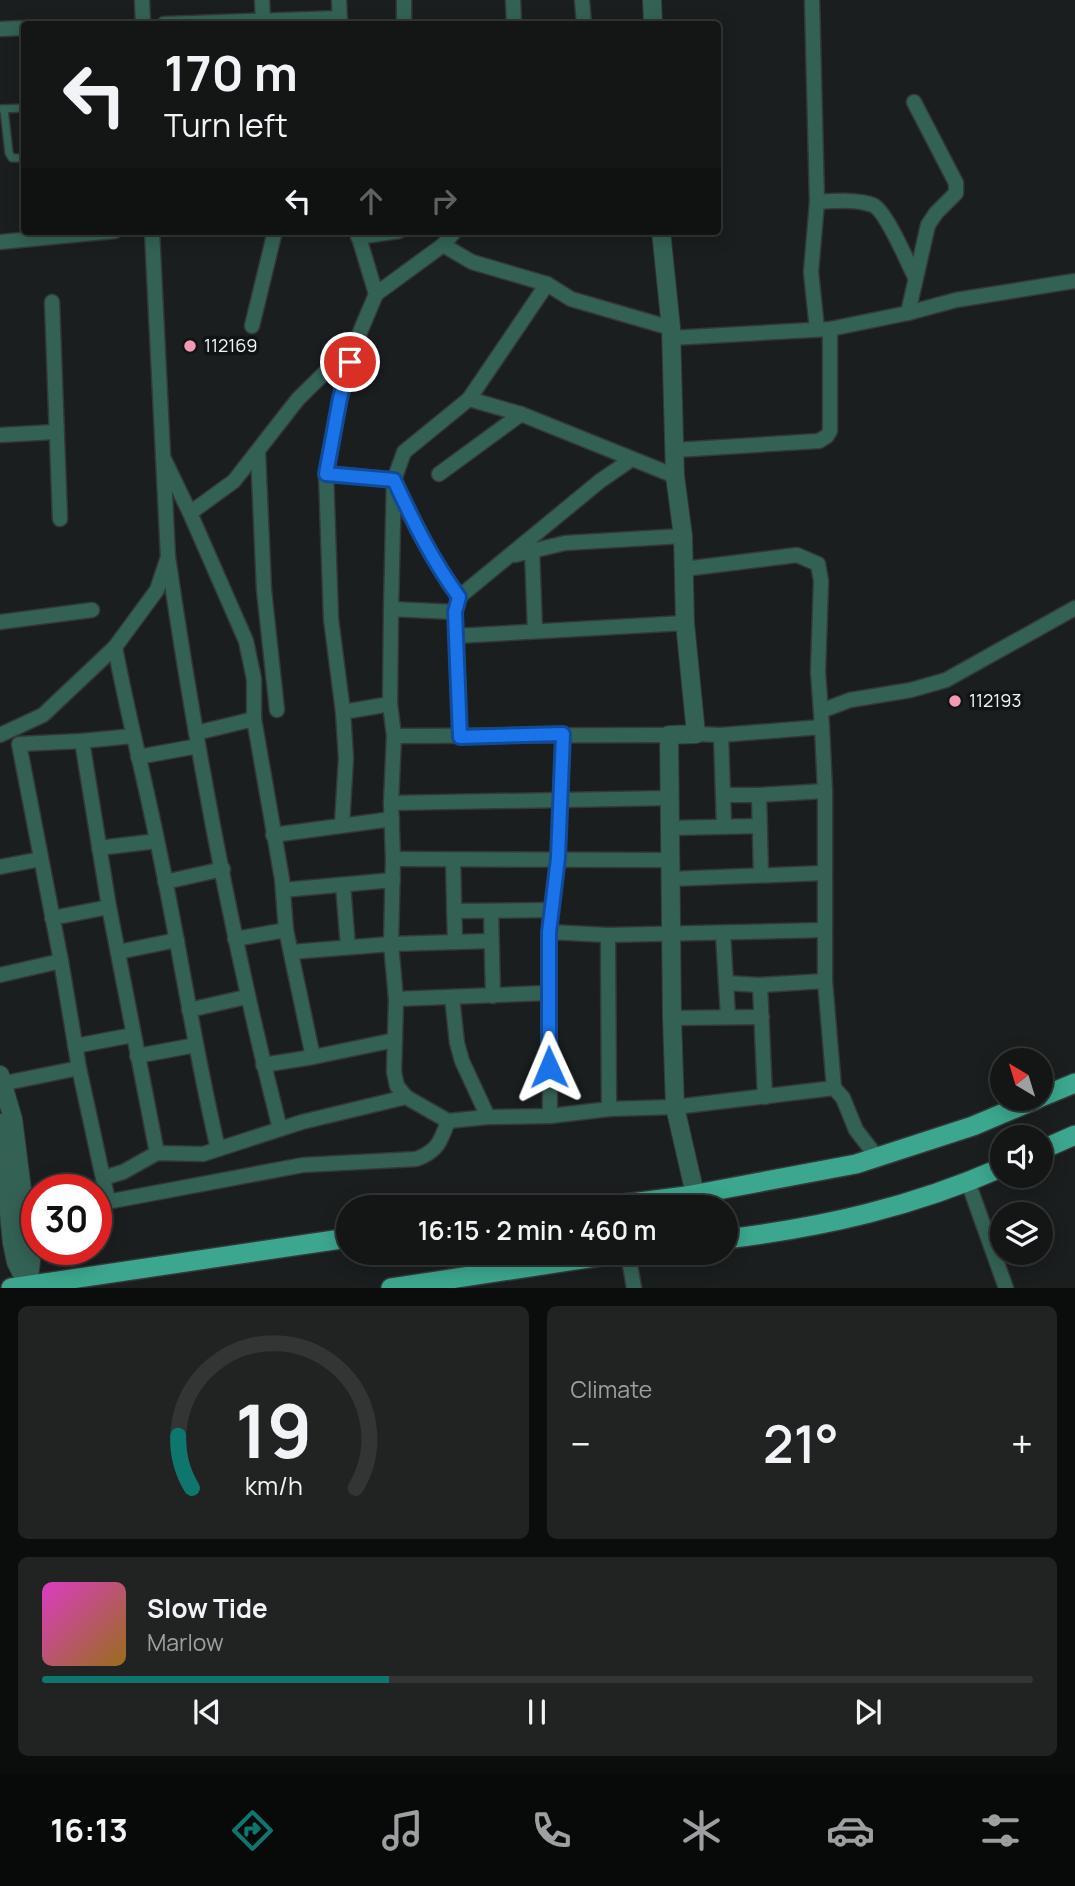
<!DOCTYPE html>
<meta charset="utf-8">
<style>
:root{--surface:#141616;--page:#212323;--text:#f1f3f6;--muted:#9d9fa1;--line:#333535;--accent:#0f766e}
body{margin:0;font-family:Manrope,sans-serif;background:var(--page);color:var(--text);height:100vh;display:flex;flex-direction:column;font-size:26px;white-space:nowrap}
*{box-sizing:border-box;margin:0}
p{font-size:23px;color:var(--muted)}
.icon{flex:none;width:38px;height:38px;fill:none;stroke:currentColor;stroke-width:2;stroke-linecap:round;stroke-linejoin:round}
.map{position:relative;height:1288px;overflow:hidden}
.details{display:flex;flex-direction:column;gap:18px;padding:18px;background:#0b0c0c;flex:1}
.details>*{flex:none}
.guide{position:absolute;left:21px;top:21px;width:700px;height:214px;border-radius:7px;box-shadow:0 4px 18px #0003,0 0 0 2px var(--line);background:#141616;color:var(--text);overflow:hidden}
.needle{width:46px;rotate:322deg}
.buttons{position:absolute;left:990px;top:1048px;display:grid;gap:14px}
.buttons a{display:grid;place-items:center;width:63px;height:63px;border-radius:50%;background:var(--surface);box-shadow:0 4px 18px #0003,0 0 0 2px var(--line);font-size:35px}
.speed{position:absolute;left:21px;top:1174px;display:flex;gap:14px;font-size:35px;font-weight:700;text-align:center}
.speed>*{display:grid;place-content:center;width:91px;height:91px;border-radius:50%;background:var(--surface);box-shadow:0 4px 18px #0003,0 0 0 2px var(--line);line-height:1}
.speed .limit{border:10px solid #d22;background:#fff;color:#111}
.pin{position:absolute;display:grid;place-items:center;width:60px;height:60px;color:#fff;margin:-30px;border:4px solid #fff;border-radius:50%;box-shadow:0 2px 7px #0007}
.me{position:absolute;width:77px;margin:-38px;rotate:359deg;stroke-linejoin:round;filter:drop-shadow(0 0 5px #0008)}
.turn{display:flex;align-items:center;gap:24px;height:147px;padding:0 28px;font-size:32px}
.turn .icon{width:91px;height:91px;stroke-width:2.5}
.turn b{display:block;font-size:49px;line-height:60px}
.lanes{display:flex;align-items:center;height:66px;padding:0 28px;background:#0003;justify-content:center;gap:35px;direction:ltr}
.lanes .off{opacity:.35}
.big{font-size:52px;font-weight:600;line-height:1.1}
.details .tile{flex:1;display:flex;flex-direction:column;justify-content:center;gap:10px;min-width:0;padding:0 24px;border-radius:10px;background:var(--page)}
.details .dial{align-items:center;gap:0}
.dial svg{height:182px;overflow:visible;fill:none;stroke:var(--line);stroke-width:7;stroke-linecap:round;text-anchor:middle}
.dial text{fill:var(--text);stroke:none}
.song{display:flex;align-items:center;gap:21px}
.cover{width:84px;height:84px;border-radius:10px;background:linear-gradient(135deg,hsl(310 70% 55%),hsl(40 70% 35%))}
.played{height:7px;border-radius:4px;background:linear-gradient(90deg,var(--accent) 35%,var(--line) 35%)}
.keys{display:flex;justify-content:space-around;direction:ltr}
.heat{display:flex;justify-content:space-between;align-items:center;font-size:38px;direction:ltr}
.details .tiles{flex:1;display:grid;gap:18px;grid-template-columns:1fr 1fr}
.tile:last-child{grid-column:span 2}
.trip{position:absolute;left:336px;top:1195px;width:402px;height:70px;border-radius:35px;background:var(--surface);box-shadow:0 4px 18px #0003,0 0 0 2px var(--line);font-weight:600;line-height:70px;text-align:center}
.tab-bar{display:flex;height:112px;justify-content:space-around;align-items:center;background:#080909;color:var(--muted)}
.tab-bar .icon{width:49px;height:49px}
.tab-bar .current{color:var(--accent)}
.tab-bar b{font-size:32px;color:var(--text)}
.map>svg:first-child{display:block}
</style>
<div class="map">
<svg width="1075" height="1288" viewBox="0 0 1075 1288">
<rect width="100%" height="100%" fill="#1a1e1e"/>
<g fill="none" stroke-linecap="round" stroke-linejoin="round">
<defs>
<g id="service">
<path d="M1 109 24 108"/>
<path d="M4 109 9 153 12 158H24"/>
</g>
<g id="minor">
<path d="M142 0 143 24"/>
<path d="M262 0 263 21"/>
<path d="M339 0 340 24"/>
<path d="M404 0V24"/>
<path d="M513 0 514 24"/>
<path d="M582 0 584 24"/>
<path d="M812 0 817 202"/>
<path d="M164 24 340 18"/>
<path d="M0 29 24 28"/>
<path d="M358 237 399 231"/>
<path d="M0 242 115 231"/>
<path d="M443 245 472 262 547 284 571 299 671 328"/>
<path d="M376 294 443 245 455 231"/>
<path d="M52 302 60 519"/>
<path d="M908 313 928 225 936 213 956 193V183L914 102"/>
<path d="M252 326 275 231"/>
<path d="M817 329 811 272 817 202C834 201 857 199 873 205 886 211 907 261 915 277"/>
<path d="M671 338 830 329 908 313 956 300 1075 281"/>
<path d="M469 399 521 414 675 476"/>
<path d="M0 435 55 432"/>
<path d="M675 450 819 441 827 436 830 431V329"/>
<path d="M258 452 264 590 277 710"/>
<path d="M163 457 190 513 246 641 254 679V719L282 879 286 930 313 1057 395 1040"/>
<path d="M326 473 394 480 391 609"/>
<path d="M439 474 521 414"/>
<path d="M190 513 234 481 298 399 354 344"/>
<path d="M532 550 535 631"/>
<path d="M515 555 565 543 683 536"/>
<path d="M168 557C196 749 232 941 280 1129"/>
<path d="M684 569 797 555 818 564 821 581 818 672 822 727"/>
<path d="M459 597C432 560 413 521 394 480L404 452 469 399 547 284"/>
<path d="M0 622 92 610"/>
<path d="M456 636 685 623"/>
<path d="M115 647C127 712 144 776 157 840 179 943 194 1047 218 1149"/>
<path d="M821 711 850 700 911 690 946 680 1075 608"/>
<path d="M343 712 390 704"/>
<path d="M196 733 254 719"/>
<path d="M696 734 721 735 822 727 825 791V981L834 1088 843 1098 856 1130 877 1157"/>
<path d="M0 735 43 715 115 647 157 590 168 557 152 231"/>
<path d="M721 735 724 826"/>
<path d="M133 736 82 741 109 907 157 1153"/>
<path d="M394 736 390 704 391 609 455 612"/>
<path d="M460 737 455 612 459 597 600 481 632 459"/>
<path d="M82 741 19 744 61 961 79 1068 108 1201"/>
<path d="M138 757 198 746"/>
<path d="M723 795H759L825 791"/>
<path d="M759 795 761 875"/>
<path d="M391 803 669 798"/>
<path d="M342 824 346 758 343 712 331 619 326 473 340 398 355 344 376 294 357 231"/>
<path d="M669 828 760 826"/>
<path d="M273 835 392 819"/>
<path d="M99 848 157 841"/>
<path d="M393 859 670 860"/>
<path d="M453 860 455 942"/>
<path d="M0 867 41 859"/>
<path d="M670 879 824 873"/>
<path d="M165 882 223 869"/>
<path d="M343 885 348 947"/>
<path d="M283 890 393 880"/>
<path d="M454 911 550 910"/>
<path d="M491 911 493 996"/>
<path d="M52 918 109 907"/>
<path d="M549 932 608 935 824 930"/>
<path d="M723 934 728 1016"/>
<path d="M608 935 609 1109"/>
<path d="M235 939 286 930"/>
<path d="M118 952 177 940"/>
<path d="M291 952 391 944 490 941"/>
<path d="M0 975 61 961"/>
<path d="M726 983 760 985 825 981"/>
<path d="M760 985 765 1097"/>
<path d="M452 997 457 1043 462 1061 488 1117"/>
<path d="M396 999 547 993"/>
<path d="M189 1010 246 997"/>
<path d="M672 1018 762 1017"/>
<path d="M75 1046 133 1035"/>
<path d="M137 1056 196 1045"/>
<path d="M263 1065 313 1057"/>
<path d="M1 1084 79 1068"/>
<path d="M550 1116 549 932 558 858 563 734"/>
<path d="M448 1121 406 1097 397 1086 394 1072 396 999 391 944 393 859 391 803 394 736 669 735"/>
<path d="M103 1178 123 1172 157 1153 203 1154 302 1122 406 1097"/>
<path d="M968 1182 1006 1288"/>
<path d="M96 1204 303 1165 416 1159C437 1152 441 1141 448 1121L488 1117 550 1116 609 1109 675 1107 834 1088"/>
<path d="M628 1253 634 1288"/>
</g>
<g id="tertiary">
<path d="M652 0 653 24"/>
<path d="M661 231 671 328 675 476 683 536 685 623 696 734 669 735 672 1018 675 1107 695 1194"/>
<path d="M0 1075 13 1119 31 1261 28 1285"/>
<path d="M0 1123 12 1243 16 1262 27 1284"/>
</g>
<g id="primary">
<path d="M1041 1097 1075 1083"/>
<path d="M1041 1150 1075 1135"/>
<path d="M592 1208 686 1196 856 1164 973 1126 1037 1099"/>
<path d="M726 1239C824 1227 912 1207 1003 1167"/>
<path d="M11 1288 348 1238"/>
<path d="M391 1288 622 1253"/>
</g>
</defs>
<use href="#service" stroke="#343838" stroke-width="10"/>
<use href="#minor" stroke="#343838" stroke-width="17"/>
<use href="#tertiary" stroke="#343838" stroke-width="20"/>
<use href="#primary" stroke="#343838" stroke-width="22"/>
<use href="#service" stroke="#336255" stroke-width="7"/>
<use href="#minor" stroke="#336255" stroke-width="14"/>
<use href="#tertiary" stroke="#336255" stroke-width="18"/>
<use href="#primary" stroke="#3ca78e" stroke-width="19"/>
</g>
<g fill="none" stroke-linecap="round" stroke-linejoin="round">
<defs>
<path id="route" d="M350 362 340 398 326 474 394 480C413 521 432 560 459 597L455 612 460 737 563 734 558 858 549 932V1067"/>
</defs>
<use href="#route" stroke="#114b97" stroke-width="18"/>
<use href="#route" stroke="#1a73e8" stroke-width="12"/>
</g>
<g fill="#f19ab1" stroke="#111415" stroke-width="2.5">
<circle cx="190" cy="346" r="7"/>
<circle cx="955" cy="701" r="7"/>
</g>
<g text-anchor="middle" stroke-width="7" stroke-linejoin="round" paint-order="stroke">
<g font-size="18" fill="#f2f4f4" stroke="#111415" text-anchor="start">
<text x="204" y="352">112169</text>
<text x="969" y="707">112193</text>
</g>
</g>
</svg>
<div class="buttons">
<a><svg class="needle" viewBox="-14 -14 28 28"><path d="M0-13l5 13h-10z" fill="#e53935"/><path d="M0 13l5-13h-10z" fill="#9d9fa1"/></svg></a>
<a><svg class="icon" aria-label="sound" viewBox="0 0 24 24"><path d="M4 9h4l5-4v14l-5-4H4zM17 9q2 3 0 6"/></svg></a>
<a><svg class="icon" aria-label="layers" viewBox="0 0 24 24"><path d="M12 4l9 5-9 5-9-5zM3 14l9 5 9-5"/></svg></a>
</div>
<div class="speed"><div class="limit">30</div></div>
<div class="pin" style="left:350px;top:362px;background:#d93025"><svg class="icon" aria-label="arrive" viewBox="0 0 24 24"><path d="M6 21V4h12l-3 4 3 4H6"/></svg></div>
<svg class="me" style="left:549px;top:1067px" viewBox="-20 -20 40 40"><path d="M0-17L14 15 0 8-14 15z" fill="#1a73e8" stroke="#fff" stroke-width="4"/></svg>
<div class="trip">16:15 · 2 min · 460 m</div>
<div class="guide">
<div class="turn"><svg class="icon" aria-label="left" viewBox="0 0 24 24"><path d="M17 20v-9H6M10 6l-5 5 5 5"/></svg><div><b>170 m</b>Turn left</div></div>
<div class="lanes"><svg class="icon" aria-label="left" viewBox="0 0 24 24"><path d="M17 20v-9H6M10 6l-5 5 5 5"/></svg><svg class="icon off" aria-label="ahead" viewBox="0 0 24 24"><path d="M12 20V5M6 11l6-6 6 6"/></svg><svg class="icon off" aria-label="right" viewBox="0 0 24 24"><path d="M7 20v-9h11M14 6l5 5-5 5"/></svg></div>
</div>
</div>
<section class="details">
<div class="tiles">
<div class="tile dial"><svg viewBox="0 0 100 80">
<path d="M14 69A42 42 0 1 1 86 69"/>
<path d="M14 69A42 42 0 0 1 8 46" stroke="#0f766e"/>
<text x="50" y="56" font-size="32" font-weight="700">19</text>
<text x="50" y="72" font-size="11">km/h</text>
</svg></div>
<div class="tile"><p>Climate</p>
<div class="heat"><a>−</a><b class="big">21°</b><a>+</a></div>
</div>
<div class="tile">
<div class="song"><i class="cover"></i><div><b>Slow Tide</b><p>Marlow</p></div></div>
<div class="played"></div>
<div class="keys"><svg class="icon" aria-label="previous" viewBox="0 0 24 24"><path d="M18 5L8 12l10 7zM5 5v14"/></svg><svg class="icon" aria-label="pause" viewBox="0 0 24 24"><path d="M8 5v14M16 5v14"/></svg><svg class="icon" aria-label="next" viewBox="0 0 24 24"><path d="M6 5l10 7-10 7zM19 5v14"/></svg></div>
</div>
</div>
</section>
<nav class="tab-bar">
<b>16:13</b>
<svg class="icon current" aria-label="directions" viewBox="0 0 24 24"><path d="M12 3l9 9-9 9-9-9zM9 14v-3h6M13 9l2 2-2 2"/></svg>
<svg class="icon" aria-label="music" viewBox="0 0 24 24"><path d="M9 18V5l10-2v13"/><circle cx="6" cy="18" r="3"/><circle cx="16" cy="16" r="3"/></svg>
<svg class="icon" aria-label="phone" viewBox="0 0 24 24"><path d="M5 4h4l2 5-3 2q2 4 5 5l2-3 5 2v4C11 20 4 13 5 4z"/></svg>
<svg class="icon" aria-label="climate" viewBox="0 0 24 24"><path d="M12 3v18M4 7l16 10M4 17L20 7"/></svg>
<svg class="icon" aria-label="car" viewBox="0 0 24 24"><path d="M5 17H2v-5l4-1 3-4h7l3 4 3 1v5h-3M9 17h6M6 11h13"/><circle cx="7" cy="17" r="2"/><circle cx="17" cy="17" r="2"/></svg>
<svg class="icon" aria-label="filters" viewBox="0 0 24 24"><path d="M4 7h16M4 17h16"/><circle cx="9" cy="7" r="2"/><circle cx="15" cy="17" r="2"/></svg>
</nav>
